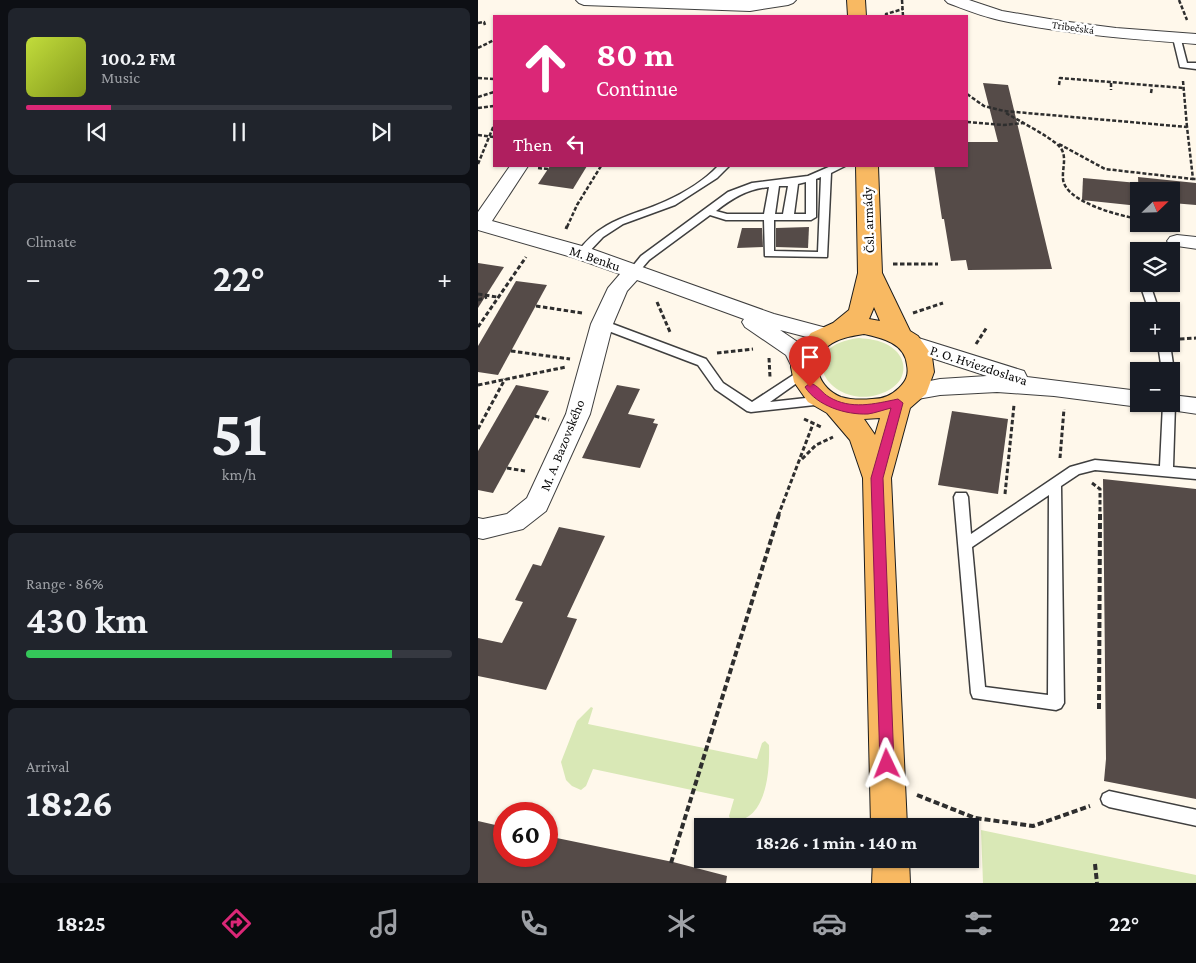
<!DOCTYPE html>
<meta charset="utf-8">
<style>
:root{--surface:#171b24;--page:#20242c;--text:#f1f3f6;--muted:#9ea1a6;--line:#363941;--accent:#db2777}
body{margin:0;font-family:"Crimson Pro",serif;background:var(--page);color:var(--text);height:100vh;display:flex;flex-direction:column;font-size:19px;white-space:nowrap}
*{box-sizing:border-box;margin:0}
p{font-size:16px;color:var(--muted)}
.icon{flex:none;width:28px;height:28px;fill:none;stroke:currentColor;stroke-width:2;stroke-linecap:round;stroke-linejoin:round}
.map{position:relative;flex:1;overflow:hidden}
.side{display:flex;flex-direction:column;gap:8px;padding:8px;background:#0d0f14;width:478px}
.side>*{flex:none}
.banner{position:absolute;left:15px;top:15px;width:475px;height:152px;border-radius:0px;box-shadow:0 1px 4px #0004;background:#db2777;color:#fff;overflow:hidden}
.needle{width:32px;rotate:67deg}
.buttons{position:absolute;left:652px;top:182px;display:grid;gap:10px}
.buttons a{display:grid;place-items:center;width:50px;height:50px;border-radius:0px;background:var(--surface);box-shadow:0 1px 4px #0004;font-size:25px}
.speed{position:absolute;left:15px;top:802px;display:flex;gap:10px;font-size:25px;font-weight:700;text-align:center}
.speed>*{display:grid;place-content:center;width:65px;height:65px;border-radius:50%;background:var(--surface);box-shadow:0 1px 4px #0004;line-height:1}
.speed .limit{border:8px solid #d22;background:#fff;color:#111}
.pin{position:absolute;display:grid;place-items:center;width:42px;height:42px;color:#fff;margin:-51px -21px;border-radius:50% 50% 50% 0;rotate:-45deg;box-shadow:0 0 5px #0007}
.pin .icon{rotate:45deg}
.me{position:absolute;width:55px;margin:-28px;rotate:358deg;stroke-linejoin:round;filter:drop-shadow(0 0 4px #0008)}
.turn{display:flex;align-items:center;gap:18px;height:105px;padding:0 20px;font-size:22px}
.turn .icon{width:65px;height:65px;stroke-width:2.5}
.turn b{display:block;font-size:35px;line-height:42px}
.then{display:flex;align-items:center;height:48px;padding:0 20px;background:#0003;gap:10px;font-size:19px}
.big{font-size:38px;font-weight:700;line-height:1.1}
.side .tile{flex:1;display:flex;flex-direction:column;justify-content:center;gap:8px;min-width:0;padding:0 18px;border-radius:8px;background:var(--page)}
.side .dial{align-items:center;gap:0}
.dial b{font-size:65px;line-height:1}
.song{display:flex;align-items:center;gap:15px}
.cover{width:60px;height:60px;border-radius:8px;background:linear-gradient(135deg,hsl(70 70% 55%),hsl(70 70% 35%))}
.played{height:5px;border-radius:2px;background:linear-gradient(90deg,var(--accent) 20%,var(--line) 20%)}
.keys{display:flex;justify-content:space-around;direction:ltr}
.heat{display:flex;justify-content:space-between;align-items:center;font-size:28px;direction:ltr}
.charge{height:8px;border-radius:4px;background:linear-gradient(90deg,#34c759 86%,var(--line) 0)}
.trip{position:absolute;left:216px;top:818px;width:285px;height:50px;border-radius:0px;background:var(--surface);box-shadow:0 1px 4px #0004;font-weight:700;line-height:50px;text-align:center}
.dock{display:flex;height:80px;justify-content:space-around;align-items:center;background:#090b0e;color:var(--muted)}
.dock .icon{width:35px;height:35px}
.dock .on{color:var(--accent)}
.dock b{font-size:22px;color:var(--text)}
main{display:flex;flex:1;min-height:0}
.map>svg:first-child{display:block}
</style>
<main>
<section class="side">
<div class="tile">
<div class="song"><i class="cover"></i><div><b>100.2 FM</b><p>Music</p></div></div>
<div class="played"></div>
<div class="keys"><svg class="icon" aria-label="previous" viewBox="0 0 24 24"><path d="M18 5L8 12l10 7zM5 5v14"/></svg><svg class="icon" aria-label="pause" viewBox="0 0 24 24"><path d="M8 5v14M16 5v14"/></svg><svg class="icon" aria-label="next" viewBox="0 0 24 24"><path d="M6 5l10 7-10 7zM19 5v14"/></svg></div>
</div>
<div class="tile"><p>Climate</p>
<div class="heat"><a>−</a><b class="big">22°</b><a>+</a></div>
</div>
<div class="tile dial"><b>51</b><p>km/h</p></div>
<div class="tile"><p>Range · 86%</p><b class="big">430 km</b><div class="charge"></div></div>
<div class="tile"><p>Arrival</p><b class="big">18:26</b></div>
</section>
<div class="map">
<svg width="719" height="883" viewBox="0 0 719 883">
<rect width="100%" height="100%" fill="#fff8eb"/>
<g fill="#d9e8b6">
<path d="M381 338C391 339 401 340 410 345 430 356 431 379 411 390 358 419 307 347 381 338Z"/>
<path d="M113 707 115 708 110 724 279 759 284 743 287 741 291 745C292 772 288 823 253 821L251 816 256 799 115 769 108 786 103 790 94 786 88 780 83 762 99 721Z"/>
<path d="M503 830 718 875V883H505Z"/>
</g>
<g fill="#554b48">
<path d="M505 83 530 85 574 269 490 270 488 260 473 261 466 219H464L456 166H489V142H520Z"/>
<path d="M72 166H109L95 189 60 184Z"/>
<path d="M660 177 718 183V205L694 203V191H661V199Z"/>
<path d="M605 178 660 183 661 206 604 200Z"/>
<path d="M331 227 330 248 298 247V228Z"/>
<path d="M264 228H284L285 247 259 248Z"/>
<path d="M0 263 26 267 0 308Z"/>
<path d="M38 281 69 285 20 375 0 372V346Z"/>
<path d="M38 385 71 391 15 493 0 490V451Z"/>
<path d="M139 385 162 389 150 414 177 419 175 423 180 424 162 468 104 458Z"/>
<path d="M474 411 530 419 520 494 460 485Z"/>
<path d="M625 479 719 489 718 799 626 781 628 759Z"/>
<path d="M81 527 127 536 89 617 99 619 68 690 0 676V638L24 643 45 602 37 600 55 564 63 566Z"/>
<path d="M0 821 26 827V856H69V836L195 862 249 876 248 883H0Z"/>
</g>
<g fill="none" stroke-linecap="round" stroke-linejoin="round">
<defs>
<g id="lane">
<path d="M696 36H702L709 63H719V69L702 67 695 38Z"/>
<path d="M240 166H251L239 178 197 205 145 224 125 237 108 255H100L99 253C124 218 153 217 188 201 206 193 227 180 240 166Z"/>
<path d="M353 166H367L353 173 349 257 287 256 286 220H248L232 215 171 260 159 274H151L150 272 163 256 250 192 274 183 330 176ZM343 177 340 252 296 251V220H333L338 217V179ZM328 182V214H316L320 184ZM301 186H310L305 214H297ZM291 187 286 214H249L238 211C255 198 269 189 291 187Z"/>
<path d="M662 284H672L681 311H671Z"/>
<path d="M124 320 228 359 245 383 274 402 326 368 332 372 330 375 292 402 346 396 352 400 346 404 273 412 269 411 237 389 220 365 120 327 118 324Z"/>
<path d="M680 344H692L696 371 694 374V371H684Z"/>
<path d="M694 400 697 404 695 467 719 469V479L617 470 601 474 583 486 586 703 583 708 578 710 495 698 493 693 476 497 478 493H488L490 497 493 534 592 467 617 460 682 466 685 404H694ZM571 495 570 695 507 687 494 547Z"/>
<path d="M631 791 719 810V826L631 807 625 804 623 799 625 794Z"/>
</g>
<g id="street">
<path d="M98 0H318L315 3 310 5 272 11 106 5 101 3Z"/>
<path d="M467 0H491L524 11 583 21 638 28 719 34V44C652 39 586 34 521 20 503 16 486 9 470 3Z"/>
<path d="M32 166H50L14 221 111 248 296 314 356 330 359 335 356 340 348 342 302 330 324 345 336 367 333 373 325 375 317 373 308 355 267 327 264 322 266 319 159 280 149 291 135 324 112 414 68 511 45 529 5 539 0 538V518L5 519 29 514 49 498 88 414 113 324 130 288 142 274 97 258 0 230V212Z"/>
<path d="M699 235 719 237V249L692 245 689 241 692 237Z"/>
<path d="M434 336 546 371 549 377 661 391V404H670L661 407 576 396 519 392 462 395 434 400 426 398 423 392 426 386 462 379 509 376 426 349 423 344 426 339Z"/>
<path d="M694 395 719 398V414L686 409 683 404H694Z"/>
</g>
<g id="primary">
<path d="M369 0H387L388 16H370Z"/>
<path d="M378 166H400L404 273 432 331 440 336 450 350 454 357 456 372 448 394 432 408 413 478 429 826H393L385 478 372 440 349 413 330 402 316 382 313 367 318 352 333 333 355 323 371 310 380 273ZM396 307 402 321 391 319ZM386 334C404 338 427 343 429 365 431 375 428 381 421 388 413 396 404 399 394 399 384 400 373 400 363 397 342 389 330 363 350 346 360 338 374 336 386 334ZM402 418 397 435 386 419Z"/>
<path d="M395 859H431L432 883H394Z"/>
</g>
</defs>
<use href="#lane" stroke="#3f3f3f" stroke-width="3"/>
<use href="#street" stroke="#3f3f3f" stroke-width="2"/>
<use href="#primary" stroke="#1d1d1d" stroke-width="2"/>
<g stroke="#2e2e2e" stroke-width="2.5" stroke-dasharray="4 2" stroke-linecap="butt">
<path d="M424 0 425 16"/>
<path d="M701 0 709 20"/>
<path d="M408 16V14L425 9"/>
<path d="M0 23 6 22 7 25"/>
<path d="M0 48 16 40"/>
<path d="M0 78 16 79"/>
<path d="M705 81 709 127"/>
<path d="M633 83V90"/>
<path d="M581 85 582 78 706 88"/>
<path d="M673 93 674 87"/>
<path d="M489 94 506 106 526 111 709 127 715 179H719"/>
<path d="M0 97 16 92"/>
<path d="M0 108 16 106"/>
<path d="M528 113C541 121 571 136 581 146 590 155 584 168 585 179 587 202 642 216 661 219"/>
<path d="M489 122 525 125 546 123"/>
<path d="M0 135 16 137"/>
<path d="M581 144 627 169 715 179"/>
<path d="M0 164 16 125"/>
<path d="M60 168 70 169"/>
<path d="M89 227 99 205 123 166"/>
</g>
<g stroke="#2e2e2e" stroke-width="3" stroke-dasharray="4.5 2.5" stroke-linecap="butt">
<path d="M88 229 89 226"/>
<path d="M415 264H460"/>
<path d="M0 294 19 297"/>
<path d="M0 300 9 297"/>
<path d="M179 302 192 332"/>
<path d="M58 306 104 313"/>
<path d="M435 313 465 303"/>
<path d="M0 327 48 257"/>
<path d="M702 339 719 338"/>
<path d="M498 344 509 327"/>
<path d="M33 351 92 359"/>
<path d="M239 353 275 349"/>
<path d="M291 358 292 377"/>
<path d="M0 385 88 367"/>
<path d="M57 416 71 420"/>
<path d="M326 419 343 427"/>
<path d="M0 429 27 379"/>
<path d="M582 458 586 409"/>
<path d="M324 459 338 445 355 437"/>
<path d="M29 468 47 471"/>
<path d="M614 483 622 489V516"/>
<path d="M527 494 536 405"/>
<path d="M300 516 335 424"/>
</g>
<g stroke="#2e2e2e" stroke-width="4" stroke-dasharray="6 3" stroke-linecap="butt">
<path d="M621 709 622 514"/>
<path d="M439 795 497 818 555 826 612 806"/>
<path d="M193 863 301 514"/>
<path d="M617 864 619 883"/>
</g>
<use href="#lane" fill="#fff" fill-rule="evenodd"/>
<use href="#street" fill="#fff" fill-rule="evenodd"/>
<use href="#primary" fill="#f8b962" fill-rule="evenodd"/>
</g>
<path fill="#db2777" stroke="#8e194d" d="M332 383C340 385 344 393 351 397 373 410 396 404 420 399L425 403 405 478 416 764 414 769 409 771 404 769 402 764 393 478 413 408C405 410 397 413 390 414 368 415 339 406 327 387Z"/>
<g text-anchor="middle" stroke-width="5" stroke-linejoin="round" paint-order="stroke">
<g font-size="11" fill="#0c0c0c" stroke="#fff">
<text transform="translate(595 27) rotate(8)" y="4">Tribečská</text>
</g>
<g font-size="14" fill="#0c0c0c" stroke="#fff">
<text transform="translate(390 220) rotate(-92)" y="5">Čsl. armády</text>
<text transform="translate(117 258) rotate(19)" y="5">M. Benku</text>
<text transform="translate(501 365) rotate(18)" y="5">P. O. Hviezdoslava</text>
<text transform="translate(84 445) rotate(-68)" y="5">M. A. Bazovského</text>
</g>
</g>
</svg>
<div class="buttons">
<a><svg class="needle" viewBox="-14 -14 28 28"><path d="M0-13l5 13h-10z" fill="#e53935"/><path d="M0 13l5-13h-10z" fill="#9ea1a6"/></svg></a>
<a><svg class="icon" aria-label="layers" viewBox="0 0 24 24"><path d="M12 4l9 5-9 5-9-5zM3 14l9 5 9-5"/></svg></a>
<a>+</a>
<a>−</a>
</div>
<div class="speed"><div class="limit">60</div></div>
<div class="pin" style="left:332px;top:387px;background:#d93025"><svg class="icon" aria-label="arrive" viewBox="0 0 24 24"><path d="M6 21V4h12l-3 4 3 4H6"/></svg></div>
<svg class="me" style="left:409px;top:764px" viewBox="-20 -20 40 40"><path d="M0-17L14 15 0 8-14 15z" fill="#db2777" stroke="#fff" stroke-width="4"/></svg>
<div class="trip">18:26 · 1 min · 140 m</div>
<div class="banner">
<div class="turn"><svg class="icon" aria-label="ahead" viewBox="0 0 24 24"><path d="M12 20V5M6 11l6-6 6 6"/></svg><div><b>80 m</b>Continue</div></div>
<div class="then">Then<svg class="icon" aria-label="left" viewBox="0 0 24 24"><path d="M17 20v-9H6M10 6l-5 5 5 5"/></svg></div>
</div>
</div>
</main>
<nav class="dock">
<b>18:25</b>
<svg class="icon on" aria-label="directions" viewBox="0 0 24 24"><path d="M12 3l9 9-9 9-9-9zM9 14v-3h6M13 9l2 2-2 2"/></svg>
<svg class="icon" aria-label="music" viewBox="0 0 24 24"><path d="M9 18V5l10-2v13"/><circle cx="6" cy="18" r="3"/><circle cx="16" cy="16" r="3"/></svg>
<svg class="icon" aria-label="phone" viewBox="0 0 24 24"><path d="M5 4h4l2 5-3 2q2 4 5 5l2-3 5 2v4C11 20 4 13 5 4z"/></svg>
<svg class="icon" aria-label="climate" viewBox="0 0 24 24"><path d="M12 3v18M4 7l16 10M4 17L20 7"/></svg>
<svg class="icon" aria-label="car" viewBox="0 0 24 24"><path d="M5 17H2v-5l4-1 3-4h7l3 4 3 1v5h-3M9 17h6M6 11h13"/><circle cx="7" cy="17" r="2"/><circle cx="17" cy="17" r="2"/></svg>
<svg class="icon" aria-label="filters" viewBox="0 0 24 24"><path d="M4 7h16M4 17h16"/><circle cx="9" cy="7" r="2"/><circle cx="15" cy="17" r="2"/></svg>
<b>22°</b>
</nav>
